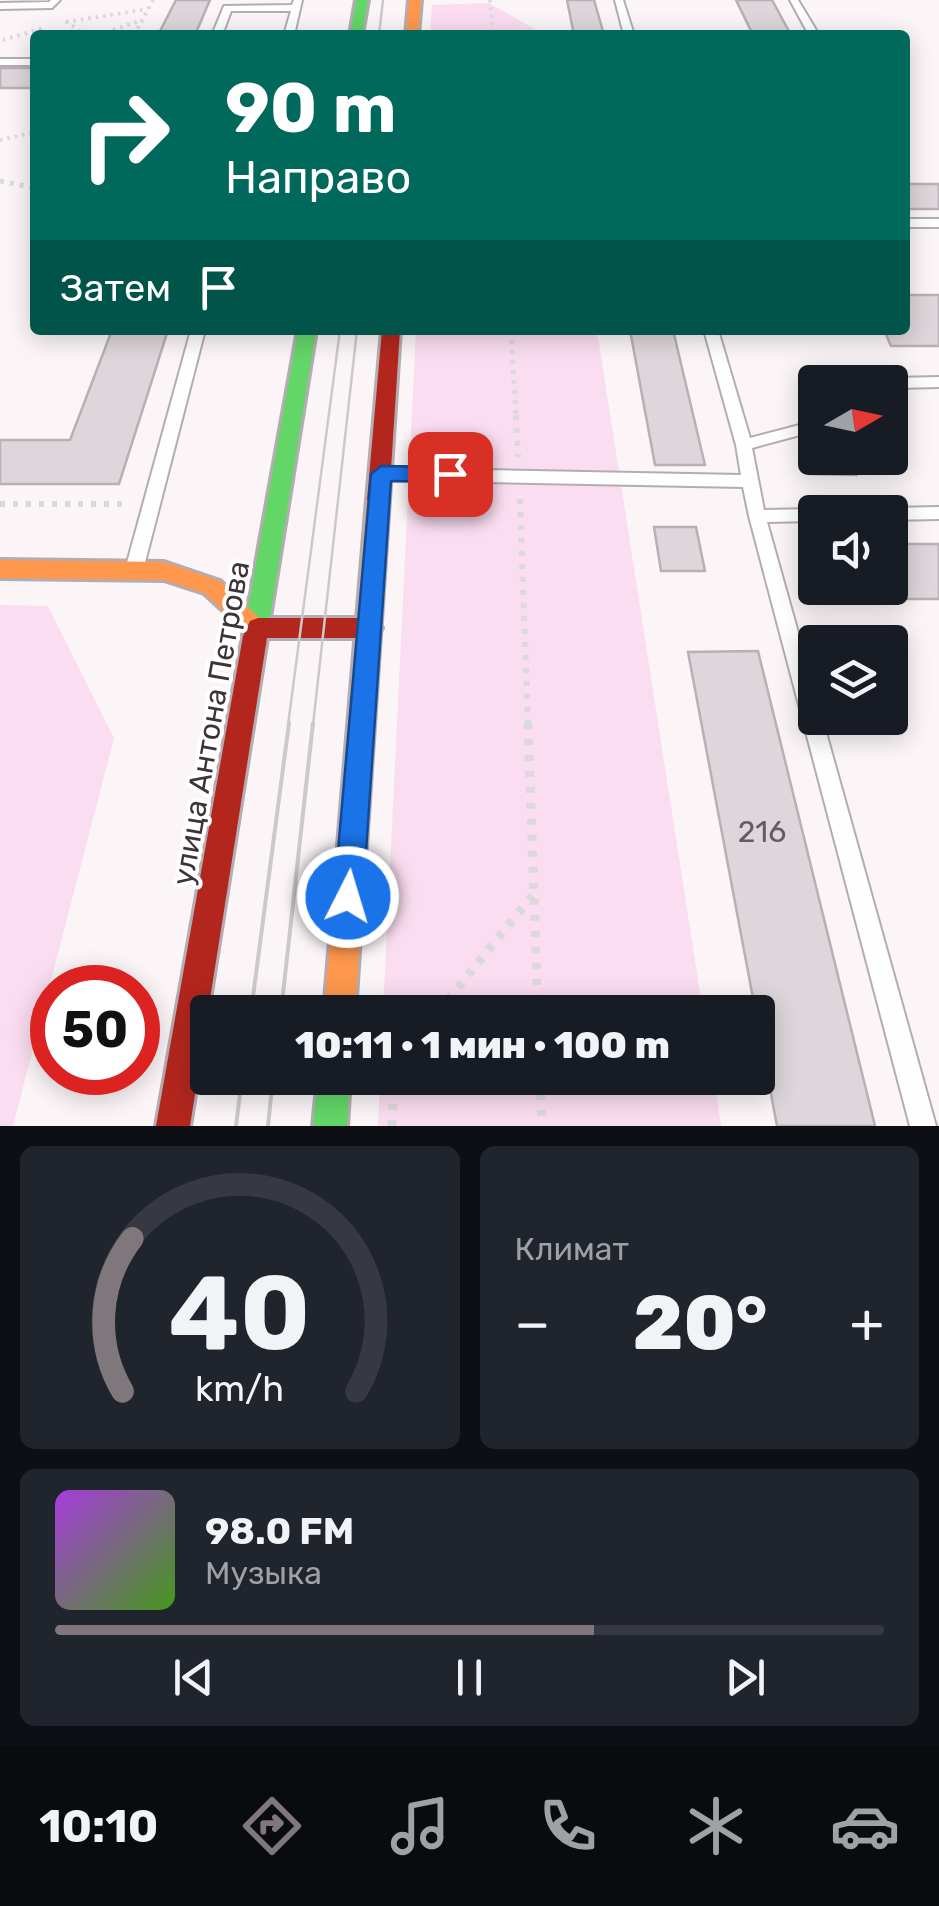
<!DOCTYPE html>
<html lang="ru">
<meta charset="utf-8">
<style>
:root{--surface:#171b24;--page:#20242c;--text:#f1f3f6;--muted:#9ea1a6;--line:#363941;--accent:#80777c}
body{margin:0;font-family:Rubik,sans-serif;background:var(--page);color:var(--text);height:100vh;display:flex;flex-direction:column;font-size:38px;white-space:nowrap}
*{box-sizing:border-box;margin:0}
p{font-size:32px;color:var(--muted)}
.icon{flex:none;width:55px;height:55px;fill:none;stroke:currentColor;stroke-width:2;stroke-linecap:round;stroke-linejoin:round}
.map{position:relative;height:1126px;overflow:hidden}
.sheet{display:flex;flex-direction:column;gap:20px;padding:20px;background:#0d0f14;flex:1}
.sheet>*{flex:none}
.top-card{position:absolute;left:30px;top:30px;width:880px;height:305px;border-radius:10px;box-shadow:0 5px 25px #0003;background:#00695c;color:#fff;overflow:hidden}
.needle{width:65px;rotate:81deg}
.buttons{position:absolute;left:798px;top:365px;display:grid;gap:20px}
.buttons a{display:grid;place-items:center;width:110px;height:110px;border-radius:10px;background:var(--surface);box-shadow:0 5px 25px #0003;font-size:50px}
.speed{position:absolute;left:30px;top:965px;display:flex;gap:20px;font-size:50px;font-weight:700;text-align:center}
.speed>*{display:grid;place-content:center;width:130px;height:130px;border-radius:50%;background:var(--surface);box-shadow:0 5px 25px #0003;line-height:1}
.speed .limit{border:15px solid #d22;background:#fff;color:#111}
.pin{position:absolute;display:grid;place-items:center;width:85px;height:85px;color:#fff;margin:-42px;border-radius:20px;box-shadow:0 5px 15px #0006}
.me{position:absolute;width:110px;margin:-55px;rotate:5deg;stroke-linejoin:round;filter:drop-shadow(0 0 8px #0008)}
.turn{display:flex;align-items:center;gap:35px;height:210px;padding:0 30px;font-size:45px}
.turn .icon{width:130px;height:130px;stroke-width:2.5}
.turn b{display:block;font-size:70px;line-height:85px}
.then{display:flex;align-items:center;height:95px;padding:0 30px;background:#0003;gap:20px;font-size:38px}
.big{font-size:75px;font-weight:800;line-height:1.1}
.sheet .widget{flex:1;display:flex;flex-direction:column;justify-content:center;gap:15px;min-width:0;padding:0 35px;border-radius:15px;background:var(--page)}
.sheet .dial{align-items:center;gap:0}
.dial svg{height:260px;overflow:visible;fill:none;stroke:var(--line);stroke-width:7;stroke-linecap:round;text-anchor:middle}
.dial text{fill:var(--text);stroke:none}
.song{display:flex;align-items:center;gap:30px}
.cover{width:120px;height:120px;border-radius:15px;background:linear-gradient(135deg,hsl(280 70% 55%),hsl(100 70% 35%))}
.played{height:10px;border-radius:5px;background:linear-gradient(90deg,var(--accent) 65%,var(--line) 65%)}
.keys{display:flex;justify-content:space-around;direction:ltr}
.heat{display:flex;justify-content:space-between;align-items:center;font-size:55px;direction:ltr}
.sheet .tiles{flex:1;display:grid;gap:20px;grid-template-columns:1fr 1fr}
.widget:last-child{grid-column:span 2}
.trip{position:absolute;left:190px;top:995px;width:585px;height:100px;border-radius:10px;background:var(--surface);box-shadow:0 5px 25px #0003;font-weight:800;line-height:100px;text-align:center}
.tabs{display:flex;height:160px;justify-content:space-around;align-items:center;background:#090b0e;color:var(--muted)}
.tabs .icon{width:70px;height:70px}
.tabs .selected{color:var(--accent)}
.tabs b{font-size:45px;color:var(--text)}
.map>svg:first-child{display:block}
</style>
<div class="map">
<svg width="939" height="1126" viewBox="0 0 939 1126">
<rect width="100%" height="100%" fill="#fbf5f8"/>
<g fill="#faddf0">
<path d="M489 3 545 35H430L432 5Z"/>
<path d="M416 330H597L703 1012H383Z"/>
<path d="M0 605 48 606 114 738 13 1126H0Z"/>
<path d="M380 1078H714L721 1126H378Z"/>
</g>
<g fill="#ddd6da" stroke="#b7b0b4" stroke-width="2.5">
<path d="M176 0H210L195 35H158Z"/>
<path d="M567 0H594L604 35H574Z"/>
<path d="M736 0H772L791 35H753Z"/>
<rect x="0" y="68" width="35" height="20"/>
<rect x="905" y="184" width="34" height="25"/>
<path d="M905 295H939V346H891L884 330H905Z"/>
<path d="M112 330H168L119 484H0V440H70Z"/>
<path d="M630 330H673L705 465H655Z"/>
<path d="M803 449H815V458H850L856 475 810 474Z"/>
<path d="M654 527H696L705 571H661Z"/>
<path d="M890 544H939V599H868L864 588H890Z"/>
<path d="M758 651 875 1126H777L688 652Z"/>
</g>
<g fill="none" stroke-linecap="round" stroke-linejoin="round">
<defs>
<g id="lane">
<path d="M51 0H60L52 8 0 9V3L49 2Z"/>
<path d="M294 0H302L294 35H284L291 11H231L222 35H212L224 6 292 5Z"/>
<path d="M615 0H623L634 35H624Z"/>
<path d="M790 0H798L819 35H809Z"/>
<rect x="0" y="59" width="35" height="6"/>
<rect x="905" y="219" width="34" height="8"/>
<path d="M191 330H205L143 570 140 575H128L125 570Z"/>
<path d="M704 330H718L750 438 815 421V431L752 448 764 510 815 509 822 512H815V521L767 522 815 693V718H822L936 1126H910L749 516 743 487 382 480 374 474 382 468 741 475 736 445Z"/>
<path d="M939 377V387L898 388 890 393V382H886L893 378Z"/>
<path d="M939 507V519L890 520V512H882L890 508Z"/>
</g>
<g id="fast">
<path d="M356 0H368L362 35H350Z"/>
<path d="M298 330H316L267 636 263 643 255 646 247 643 243 636Z"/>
<path d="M318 1078H350L347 1126H313Z"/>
</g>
<g id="slow">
<path d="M409 0H421L418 35H406Z"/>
<path d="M378 492 389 500 355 1012H324L367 500Z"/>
<path d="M0 560 164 562 220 581 270 628 266 635 258 638 250 635 204 593 164 580 0 578Z"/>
</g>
<g id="jam">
<path d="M382 330H400L389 500 378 508 367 500Z"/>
<path d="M258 618H370L378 621 382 628 378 635 370 638H267L190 1126H156L243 636 250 621Z"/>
</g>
</defs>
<use href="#lane" stroke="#b4acb0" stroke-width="4"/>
<use href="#fast" stroke="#b4acb0" stroke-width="6"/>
<use href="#slow" stroke="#b4acb0" stroke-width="6"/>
<use href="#jam" stroke="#b4acb0" stroke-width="6"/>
<g stroke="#dcd9da" stroke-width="4" stroke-dasharray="2.5 5" stroke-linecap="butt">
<path d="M490 0 493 35"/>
<path d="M66 21 85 35"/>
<path d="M66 22 148 9"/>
<path d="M99 35 142 20"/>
<path d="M134 35 153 0"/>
<path d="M3 40 44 28"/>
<path d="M0 140 35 132"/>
<path d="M0 181 4 182"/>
</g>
<g stroke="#dcd9da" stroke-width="5" stroke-dasharray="4 6" stroke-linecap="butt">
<path d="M0 181 35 188"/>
<path d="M511 330 516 417"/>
</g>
<g stroke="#dcd9da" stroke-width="6" stroke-dasharray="5 8" stroke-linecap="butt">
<path d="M516 415 518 457"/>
<path d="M520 499 528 725"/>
<path d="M0 504H129"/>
</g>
<g stroke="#dcd9da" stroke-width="9" stroke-dasharray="6 10" stroke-linecap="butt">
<path d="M528 723 538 1012"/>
<path d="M438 1012 534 894"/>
<path d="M540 1078 542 1126"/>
<path d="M392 1126 394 1078"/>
</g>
<use href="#lane" fill="#fefefe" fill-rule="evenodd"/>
<use href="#fast" fill="#63d668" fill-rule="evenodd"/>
<use href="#slow" fill="#ff974d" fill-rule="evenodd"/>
<use href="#jam" fill="#b3261e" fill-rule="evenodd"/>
<g stroke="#cbc9ca" stroke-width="2.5">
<path d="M379 35 383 0"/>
<path d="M288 725 340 330"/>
<path d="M313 725 357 330"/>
</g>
<g stroke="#cbc9ca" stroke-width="4">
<path d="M251 1012 289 723"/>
<path d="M281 1012 313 723"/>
<path d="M236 1126 242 1078"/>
<path d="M268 1126 273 1078"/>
</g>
</g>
<path fill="#1a73e8" stroke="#114b97" stroke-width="2.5" d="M381 466 450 467 461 474 450 482 391 481 363 897 359 908 348 912 338 908 334 897 371 474Z"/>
<g text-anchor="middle" stroke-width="8" stroke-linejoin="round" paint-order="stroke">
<g font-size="30" fill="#3d333a" stroke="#fff">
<text transform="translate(211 723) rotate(-80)" y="10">улица Антона Петрова</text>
</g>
<g font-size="30" fill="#655c62">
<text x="762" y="842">216</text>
</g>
</g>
</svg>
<div class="buttons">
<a><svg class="needle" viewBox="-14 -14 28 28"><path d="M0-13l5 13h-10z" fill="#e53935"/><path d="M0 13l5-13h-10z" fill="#9ea1a6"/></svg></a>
<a><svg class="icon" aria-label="sound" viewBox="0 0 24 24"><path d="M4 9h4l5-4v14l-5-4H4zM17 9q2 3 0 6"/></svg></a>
<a><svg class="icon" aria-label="layers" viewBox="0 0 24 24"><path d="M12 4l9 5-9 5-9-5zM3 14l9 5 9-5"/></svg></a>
</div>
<div class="speed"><div class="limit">50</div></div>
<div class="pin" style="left:450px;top:474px;background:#d93025"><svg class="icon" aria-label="arrive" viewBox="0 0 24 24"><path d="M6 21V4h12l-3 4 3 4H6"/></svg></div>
<svg class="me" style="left:348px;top:897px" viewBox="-20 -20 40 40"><circle r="17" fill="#1a73e8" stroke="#fff" stroke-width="3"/><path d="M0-11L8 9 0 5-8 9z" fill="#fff"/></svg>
<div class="trip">10:11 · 1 мин · 100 m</div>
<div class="top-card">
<div class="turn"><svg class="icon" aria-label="right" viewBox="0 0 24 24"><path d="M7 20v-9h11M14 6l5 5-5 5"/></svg><div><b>90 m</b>Направо</div></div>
<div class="then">Затем<svg class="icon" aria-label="arrive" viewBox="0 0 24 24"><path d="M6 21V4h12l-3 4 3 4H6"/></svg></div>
</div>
</div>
<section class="sheet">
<div class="tiles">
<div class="widget dial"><svg viewBox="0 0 100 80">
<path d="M14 69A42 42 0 1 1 86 69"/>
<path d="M14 69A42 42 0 0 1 17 22" stroke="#80777c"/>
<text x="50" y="56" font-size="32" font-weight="700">40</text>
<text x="50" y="72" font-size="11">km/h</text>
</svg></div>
<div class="widget"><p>Климат</p>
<div class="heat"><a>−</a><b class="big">20°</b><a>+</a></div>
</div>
<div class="widget">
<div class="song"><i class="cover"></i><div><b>98.0 FM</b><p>Музыка</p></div></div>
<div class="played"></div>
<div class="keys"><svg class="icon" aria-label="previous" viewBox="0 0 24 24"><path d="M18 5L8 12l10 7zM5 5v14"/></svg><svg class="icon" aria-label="pause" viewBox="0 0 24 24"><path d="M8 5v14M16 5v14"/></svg><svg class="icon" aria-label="next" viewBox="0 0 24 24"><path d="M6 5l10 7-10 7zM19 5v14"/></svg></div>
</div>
</div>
</section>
<nav class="tabs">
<b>10:10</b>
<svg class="icon selected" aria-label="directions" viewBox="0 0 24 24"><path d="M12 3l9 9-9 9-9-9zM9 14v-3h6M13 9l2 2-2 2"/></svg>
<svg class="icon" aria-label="music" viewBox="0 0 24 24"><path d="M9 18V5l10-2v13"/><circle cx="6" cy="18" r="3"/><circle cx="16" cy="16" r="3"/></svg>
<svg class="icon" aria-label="phone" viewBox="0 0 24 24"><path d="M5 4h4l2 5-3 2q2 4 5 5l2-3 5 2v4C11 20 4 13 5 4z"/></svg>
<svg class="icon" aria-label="climate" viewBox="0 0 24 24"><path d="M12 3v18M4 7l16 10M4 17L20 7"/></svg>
<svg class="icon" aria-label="car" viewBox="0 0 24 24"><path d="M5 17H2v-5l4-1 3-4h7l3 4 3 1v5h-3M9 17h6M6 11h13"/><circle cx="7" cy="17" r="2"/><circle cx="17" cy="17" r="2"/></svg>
</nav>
